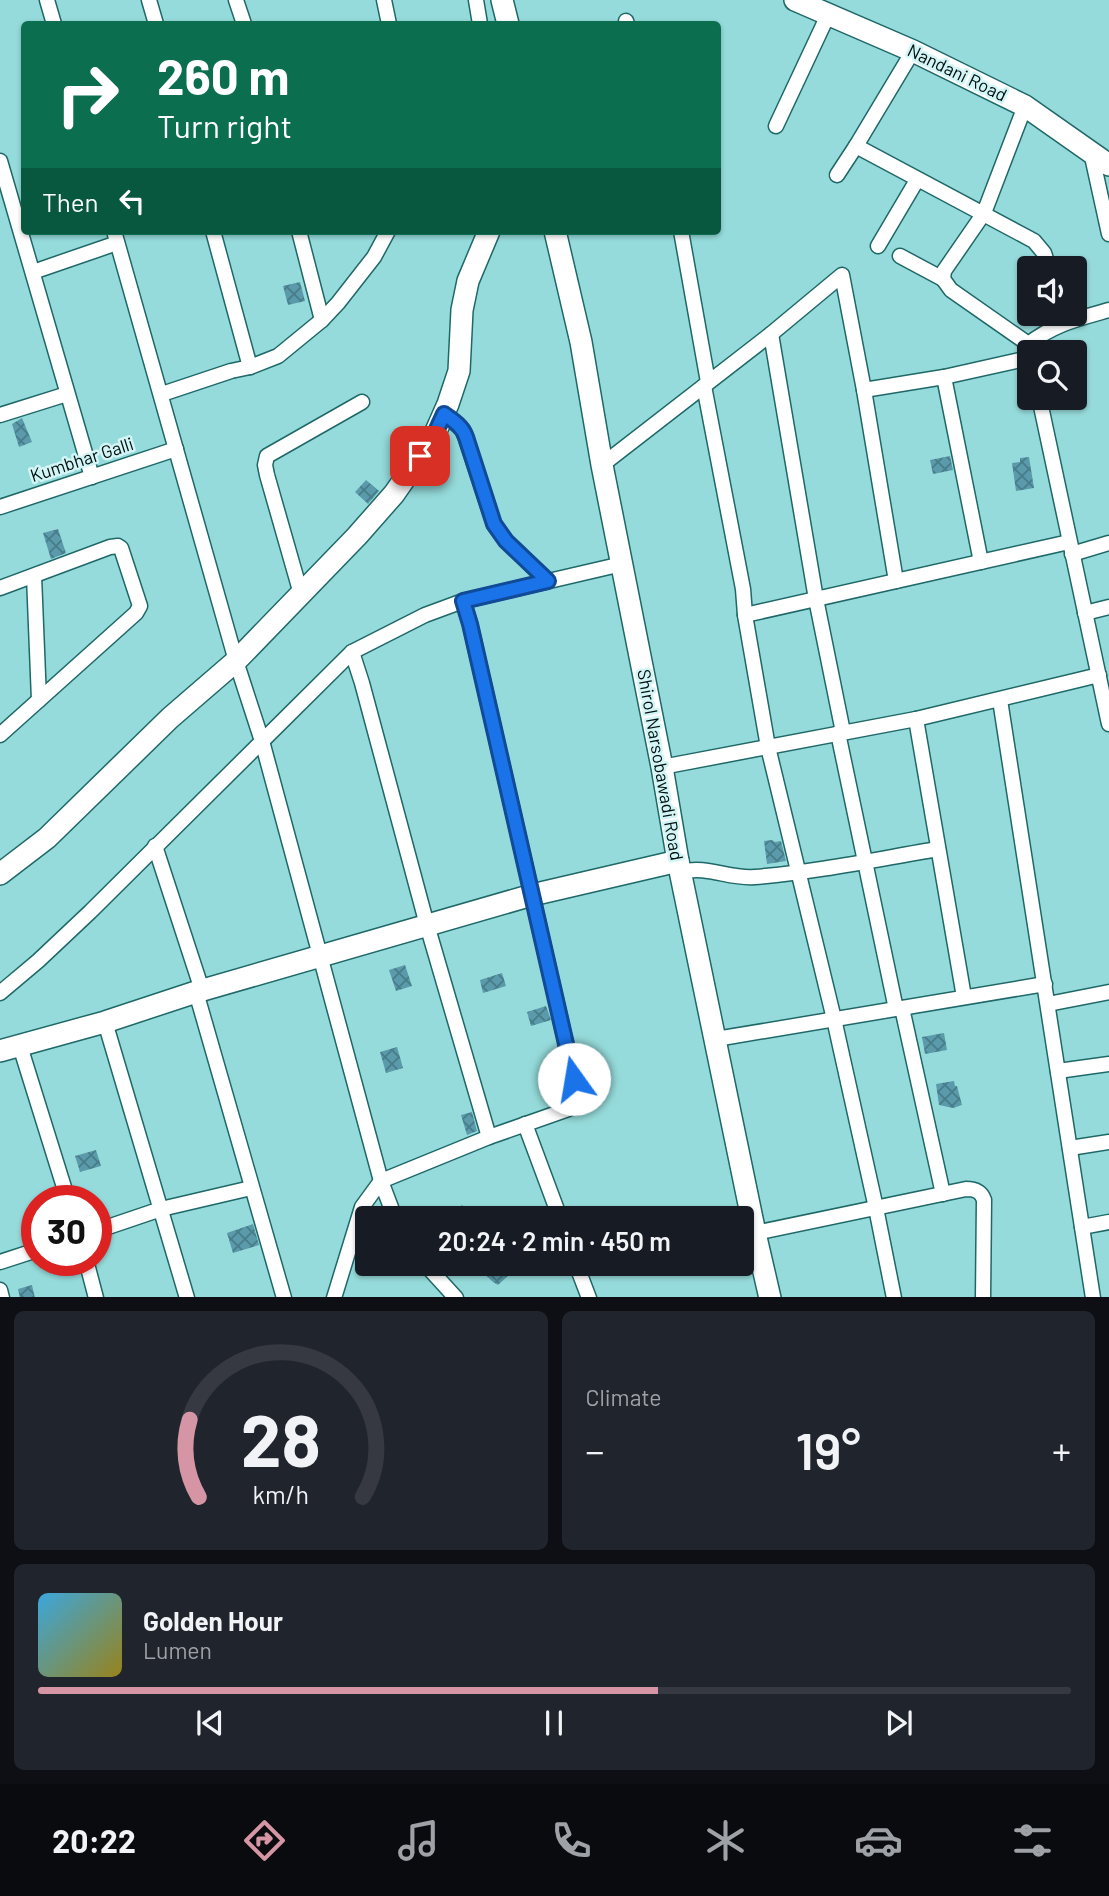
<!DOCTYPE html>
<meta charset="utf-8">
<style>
:root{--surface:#171b24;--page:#20242c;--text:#f1f3f6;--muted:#9ea1a6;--line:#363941;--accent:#d695a4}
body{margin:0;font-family:Barlow,sans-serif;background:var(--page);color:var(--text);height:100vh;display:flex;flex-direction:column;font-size:26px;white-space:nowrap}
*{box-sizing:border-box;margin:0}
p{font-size:23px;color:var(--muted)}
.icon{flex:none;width:38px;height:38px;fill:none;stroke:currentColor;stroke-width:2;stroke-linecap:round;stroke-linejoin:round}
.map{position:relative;height:1297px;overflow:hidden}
.details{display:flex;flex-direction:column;gap:14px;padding:14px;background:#0d0f14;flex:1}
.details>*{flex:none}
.hud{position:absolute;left:21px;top:21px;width:700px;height:214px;border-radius:7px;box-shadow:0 2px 5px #0004;background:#0b6e4f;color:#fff;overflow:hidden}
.controls{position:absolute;left:1017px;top:256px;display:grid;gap:14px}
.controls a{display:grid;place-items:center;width:70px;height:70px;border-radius:7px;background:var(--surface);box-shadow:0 2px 5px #0004;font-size:35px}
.speed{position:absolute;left:21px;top:1185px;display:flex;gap:14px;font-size:35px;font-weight:700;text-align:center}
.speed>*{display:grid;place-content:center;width:91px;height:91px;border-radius:50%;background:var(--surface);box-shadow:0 2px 5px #0004;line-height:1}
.speed .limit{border:10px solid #d22;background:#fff;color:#111}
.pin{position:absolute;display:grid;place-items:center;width:60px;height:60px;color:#fff;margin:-30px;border-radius:14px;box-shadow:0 4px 10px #0006}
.me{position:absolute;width:77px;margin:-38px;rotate:347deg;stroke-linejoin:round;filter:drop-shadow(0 0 5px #0008)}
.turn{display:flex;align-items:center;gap:24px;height:147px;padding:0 21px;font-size:32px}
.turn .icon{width:91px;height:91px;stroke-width:2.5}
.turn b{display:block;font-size:49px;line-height:60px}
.then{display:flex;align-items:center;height:66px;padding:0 21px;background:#0003;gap:14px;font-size:26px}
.big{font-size:52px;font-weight:600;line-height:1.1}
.details .widget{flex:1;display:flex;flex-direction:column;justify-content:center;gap:10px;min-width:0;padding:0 24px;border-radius:10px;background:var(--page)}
.details .dial{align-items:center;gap:0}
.dial svg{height:182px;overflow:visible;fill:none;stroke:var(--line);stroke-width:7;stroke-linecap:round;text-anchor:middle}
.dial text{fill:var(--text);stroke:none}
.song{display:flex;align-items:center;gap:21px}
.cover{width:84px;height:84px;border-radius:10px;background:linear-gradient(135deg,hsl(200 70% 55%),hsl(50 70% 35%))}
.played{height:7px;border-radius:4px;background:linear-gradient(90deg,var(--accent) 60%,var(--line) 60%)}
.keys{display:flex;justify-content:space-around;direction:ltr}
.heat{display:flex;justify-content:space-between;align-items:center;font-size:38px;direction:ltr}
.details .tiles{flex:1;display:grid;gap:14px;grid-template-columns:1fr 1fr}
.widget:last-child{grid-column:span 2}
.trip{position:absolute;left:355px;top:1206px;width:399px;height:70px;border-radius:7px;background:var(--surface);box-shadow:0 2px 5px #0004;font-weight:600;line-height:70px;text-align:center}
.tab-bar{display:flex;height:112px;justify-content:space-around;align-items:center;background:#090b0e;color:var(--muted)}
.tab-bar .icon{width:49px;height:49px}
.tab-bar .selected{color:var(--accent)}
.tab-bar b{font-size:32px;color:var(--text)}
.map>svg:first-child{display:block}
</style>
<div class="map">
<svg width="1109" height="1298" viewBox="0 0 1109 1298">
<defs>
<pattern id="building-cross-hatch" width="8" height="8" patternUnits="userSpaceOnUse" patternTransform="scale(1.75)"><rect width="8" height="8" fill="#5a9aaa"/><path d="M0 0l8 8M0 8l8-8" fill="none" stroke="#487c89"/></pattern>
</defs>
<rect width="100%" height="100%" fill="#96dbdb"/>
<g fill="url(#building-cross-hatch)">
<path d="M300 282 305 301 288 305 283 286Z"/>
<path d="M22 418 32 442 19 447 12 424Z"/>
<path d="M950 456 953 470 933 474 930 460Z"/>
<path d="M1029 457 1034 488 1016 491 1012 463 1020 462V458Z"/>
<path d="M366 480 379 491 368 504 355 492Z"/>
<path d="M58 529 66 553 51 559 43 533Z"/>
<path d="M772 840 775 842 781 841 786 861 767 864 764 841Z"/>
<path d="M405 965 412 986 396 991 389 970Z"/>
<path d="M502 973 506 986 483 993 480 980Z"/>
<path d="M546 1006 551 1020 531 1026 527 1012Z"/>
<path d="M944 1033 947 1050 925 1054 922 1037Z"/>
<path d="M397 1047 403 1068 386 1073 380 1052Z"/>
<path d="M954 1081 955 1086H957L962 1105 953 1108 939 1105 936 1084Z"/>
<path d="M472 1112 477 1131 467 1135 461 1115Z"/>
<path d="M96 1150 101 1166 80 1172 75 1156Z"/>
<path d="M462 1205 475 1218H449Z"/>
<path d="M253 1224 259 1245 233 1253 227 1233Z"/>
<path d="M474 1264H502L511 1273 498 1285 493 1282Z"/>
<path d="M32 1285 35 1298H20L18 1289Z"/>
</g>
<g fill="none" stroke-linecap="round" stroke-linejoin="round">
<defs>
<g id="street">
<path d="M47 0 54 24"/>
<path d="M149 0 156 24"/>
<path d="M236 0 244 24"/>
<path d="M384 0 389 24"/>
<path d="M476 0 480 24"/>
<path d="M626 21 627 24"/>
<path d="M1025 106 984 213 944 271 943 279 951 290 1024 341 1029 352"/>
<path d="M776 126 828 15"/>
<path d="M856 146 1034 241 1044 253 1049 268"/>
<path d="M1091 152 1109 234"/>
<path d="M0 161 92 477"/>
<path d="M837 175 856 146 913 51"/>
<path d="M114 231 236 661 262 741 381 1181 395 1218"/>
<path d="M213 231 250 367"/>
<path d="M299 231 322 320"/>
<path d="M681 231 708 382"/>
<path d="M878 246 917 180"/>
<path d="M900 256 943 279"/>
<path d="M33 272 117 243"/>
<path d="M771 334 842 275 864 390 896 581"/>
<path d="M1027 345C1054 324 1077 319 1109 310"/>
<path d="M944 377 981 562"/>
<path d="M704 386 743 589 745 615 768 747 834 1019 876 1208 894 1298"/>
<path d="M864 390 944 377 1029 358"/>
<path d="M162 394 231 371 250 367 278 356 322 320 338 303 374 257 388 231"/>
<path d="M1039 397 1109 724"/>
<path d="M444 414 463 430 494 524 506 541 548 581"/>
<path d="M0 415 67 394"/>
<path d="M602 465 771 334 816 599 843 732"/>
<path d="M0 507 176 449"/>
<path d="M1072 554 1109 543"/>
<path d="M34 576 39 700"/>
<path d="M0 588 110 547 118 546 121 548 140 606 136 613 0 735"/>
<path d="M301 594 267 475 265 465 267 456 362 402"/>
<path d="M1085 613 1109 607"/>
<path d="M745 615 1069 542"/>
<path d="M352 652 362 683 427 925 489 1137"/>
<path d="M1000 700 1093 1298"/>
<path d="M916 719 964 997"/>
<path d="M838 733 896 1009"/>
<path d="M662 767 916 719 1099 675"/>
<path d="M155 846 202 990"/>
<path d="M680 872C709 865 727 879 755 877 817 872 878 859 938 849"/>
<path d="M196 992 284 1298"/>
<path d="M0 993 38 961 90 912 352 652 425 615 463 601 622 564"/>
<path d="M1048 1004 1109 992"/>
<path d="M902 1008 943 1194"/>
<path d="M105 1022 187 1298"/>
<path d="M716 1039 1045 984"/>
<path d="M20 1046 68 1200"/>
<path d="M1058 1071 1109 1064"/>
<path d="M525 1124 560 1218"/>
<path d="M1070 1148 1109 1142"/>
<path d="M499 1218 501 1216"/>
<path d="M1082 1227 1109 1222"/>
<path d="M96 1231 161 1209 251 1188"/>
<path d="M755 1233 966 1189C975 1189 981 1191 984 1200L983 1298"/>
<path d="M86 1260 96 1298"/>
<path d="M0 1262 37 1250"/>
<path d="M425 1264 456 1298"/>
<path d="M576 1264 589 1298"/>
<path d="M0 1290 2 1298"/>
<path d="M334 1298 362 1207 381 1181 489 1137 580 1105 470 624 463 601"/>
</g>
<g id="secondary">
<path d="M502 0 508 24"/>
<path d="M795 0 913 51 1025 106 1109 165"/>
<path d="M555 231 581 342 602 465 662 767 678 861 755 1233 770 1298"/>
<path d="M0 874 47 838 170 718 236 661 357 536 394 494 433 438 448 404 459 371 462 310 468 281 489 231"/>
<path d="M0 1051 105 1022 196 992 532 895 678 861"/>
</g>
</defs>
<use href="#street" stroke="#1f6868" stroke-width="17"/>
<use href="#secondary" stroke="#1f6868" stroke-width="24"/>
<use href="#street" stroke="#fff" stroke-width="14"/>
<use href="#secondary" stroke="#fff" stroke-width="21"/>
</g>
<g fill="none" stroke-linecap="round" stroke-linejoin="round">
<defs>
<path id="route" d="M420 456 433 438 444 414C454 421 462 426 466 437L494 524 506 541 548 581 463 601 470 624 574 1079"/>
</defs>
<use href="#route" stroke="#114b97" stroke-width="18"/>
<use href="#route" stroke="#1a73e8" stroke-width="12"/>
</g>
<g text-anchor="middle" stroke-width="5" stroke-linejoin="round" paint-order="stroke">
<g font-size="18" fill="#001010" stroke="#d3f5f5">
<text transform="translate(957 73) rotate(26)" y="6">Nandani Road</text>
<text transform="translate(82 460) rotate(-18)" y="6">Kumbhar Galli</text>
<text transform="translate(660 765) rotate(80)" y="6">Shirol Narsobawadi Road</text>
</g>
</g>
</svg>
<div class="controls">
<a><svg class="icon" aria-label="sound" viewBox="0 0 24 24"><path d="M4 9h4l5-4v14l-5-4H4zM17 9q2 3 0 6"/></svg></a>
<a><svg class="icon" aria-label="search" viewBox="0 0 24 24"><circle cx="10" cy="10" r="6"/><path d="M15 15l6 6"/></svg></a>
</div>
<div class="speed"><div class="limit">30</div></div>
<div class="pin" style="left:420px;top:456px;background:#d93025"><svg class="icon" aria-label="arrive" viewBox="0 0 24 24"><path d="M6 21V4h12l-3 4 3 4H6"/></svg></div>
<svg class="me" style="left:574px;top:1079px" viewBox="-20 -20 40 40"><circle r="19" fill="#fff"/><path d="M0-13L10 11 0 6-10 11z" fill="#1a73e8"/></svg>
<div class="trip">20:24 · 2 min · 450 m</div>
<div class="hud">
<div class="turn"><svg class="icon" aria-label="right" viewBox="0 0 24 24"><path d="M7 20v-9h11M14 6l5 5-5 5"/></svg><div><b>260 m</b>Turn right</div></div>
<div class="then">Then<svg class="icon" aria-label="left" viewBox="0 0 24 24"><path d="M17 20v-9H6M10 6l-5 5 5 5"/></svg></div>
</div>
</div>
<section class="details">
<div class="tiles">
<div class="widget dial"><svg viewBox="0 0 100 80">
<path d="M14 69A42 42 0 1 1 86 69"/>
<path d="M14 69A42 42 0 0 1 10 35" stroke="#d695a4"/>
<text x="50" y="56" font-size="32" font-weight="700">28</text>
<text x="50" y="72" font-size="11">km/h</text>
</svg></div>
<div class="widget"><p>Climate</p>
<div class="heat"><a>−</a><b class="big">19°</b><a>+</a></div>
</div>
<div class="widget">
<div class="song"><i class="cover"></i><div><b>Golden Hour</b><p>Lumen</p></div></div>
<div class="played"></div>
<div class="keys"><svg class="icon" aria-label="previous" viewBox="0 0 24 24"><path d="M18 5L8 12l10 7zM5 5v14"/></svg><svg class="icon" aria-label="pause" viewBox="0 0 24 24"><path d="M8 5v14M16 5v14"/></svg><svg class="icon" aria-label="next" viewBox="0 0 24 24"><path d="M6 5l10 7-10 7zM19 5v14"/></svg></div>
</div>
</div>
</section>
<nav class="tab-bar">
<b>20:22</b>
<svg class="icon selected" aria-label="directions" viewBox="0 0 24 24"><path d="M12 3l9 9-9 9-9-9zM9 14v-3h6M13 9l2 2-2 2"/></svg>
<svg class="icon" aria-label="music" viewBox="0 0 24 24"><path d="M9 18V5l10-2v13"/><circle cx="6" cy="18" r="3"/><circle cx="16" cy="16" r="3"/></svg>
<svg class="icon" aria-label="phone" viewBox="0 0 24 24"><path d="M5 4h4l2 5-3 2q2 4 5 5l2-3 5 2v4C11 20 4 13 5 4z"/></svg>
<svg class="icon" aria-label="climate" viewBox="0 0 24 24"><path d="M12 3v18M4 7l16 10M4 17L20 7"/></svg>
<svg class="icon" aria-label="car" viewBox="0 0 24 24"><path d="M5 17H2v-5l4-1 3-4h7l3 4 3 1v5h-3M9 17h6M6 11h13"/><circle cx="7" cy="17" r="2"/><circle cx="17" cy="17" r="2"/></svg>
<svg class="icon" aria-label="filters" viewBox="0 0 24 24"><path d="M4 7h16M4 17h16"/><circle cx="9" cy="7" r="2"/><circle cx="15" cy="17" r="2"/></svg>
</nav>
